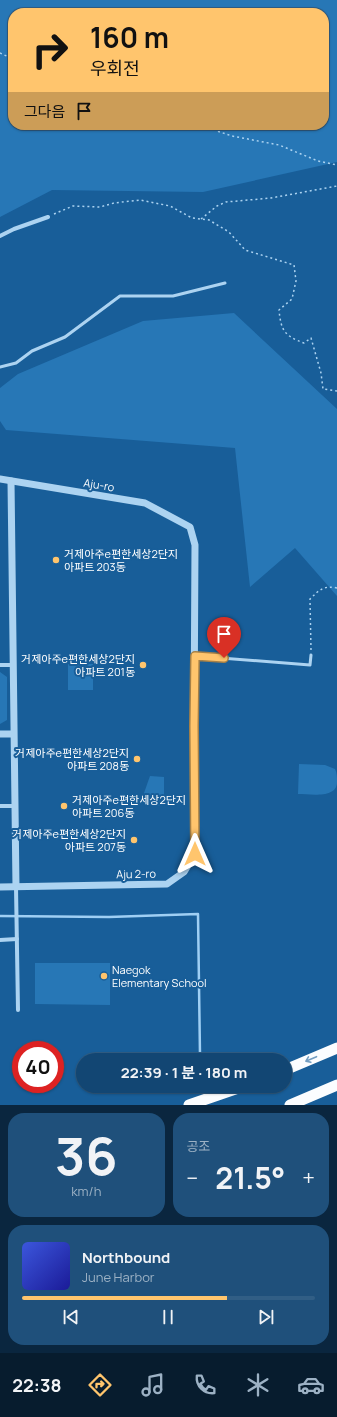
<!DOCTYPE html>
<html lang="ko">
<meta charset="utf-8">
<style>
:root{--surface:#124673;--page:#1f507b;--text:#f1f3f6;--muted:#9cb1c4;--line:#315e85;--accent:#ffc56d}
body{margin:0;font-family:Manrope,"Noto Sans KR",sans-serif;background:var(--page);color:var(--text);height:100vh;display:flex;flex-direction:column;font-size:15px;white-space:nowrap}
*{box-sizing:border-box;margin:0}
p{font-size:13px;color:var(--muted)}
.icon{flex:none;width:22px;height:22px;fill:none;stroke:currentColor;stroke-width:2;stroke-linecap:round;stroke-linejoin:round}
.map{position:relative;height:1105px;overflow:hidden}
.panel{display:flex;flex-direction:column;gap:8px;padding:8px;background:#0a263f;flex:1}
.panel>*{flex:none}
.banner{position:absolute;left:8px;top:8px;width:321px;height:122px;border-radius:16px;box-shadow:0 1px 3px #0004,0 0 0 1px var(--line);background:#ffc56d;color:#111;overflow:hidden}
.speed{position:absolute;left:12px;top:1041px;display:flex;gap:8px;font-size:20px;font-weight:700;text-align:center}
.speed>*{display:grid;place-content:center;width:52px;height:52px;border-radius:50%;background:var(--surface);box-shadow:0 1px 3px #0004,0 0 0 1px var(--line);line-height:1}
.speed .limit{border:6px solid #d22;background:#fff;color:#111}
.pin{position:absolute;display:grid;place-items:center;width:34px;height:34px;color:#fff;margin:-41px -17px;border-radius:50% 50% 50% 0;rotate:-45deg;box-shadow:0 0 4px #0007}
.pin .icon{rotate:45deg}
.me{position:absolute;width:44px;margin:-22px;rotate:0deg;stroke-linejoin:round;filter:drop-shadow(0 0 3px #0008)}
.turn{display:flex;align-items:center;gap:14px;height:84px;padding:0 16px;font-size:18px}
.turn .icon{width:52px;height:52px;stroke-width:2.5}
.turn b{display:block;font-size:28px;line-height:34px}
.then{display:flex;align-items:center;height:38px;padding:0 16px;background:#0003;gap:8px;font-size:15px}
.big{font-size:30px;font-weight:700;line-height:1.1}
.panel .widget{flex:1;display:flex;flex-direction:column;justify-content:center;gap:6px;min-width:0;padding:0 14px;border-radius:16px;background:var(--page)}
.panel .dial{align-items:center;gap:0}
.dial b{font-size:52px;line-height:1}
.song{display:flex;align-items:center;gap:12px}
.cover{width:48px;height:48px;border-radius:6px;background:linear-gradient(135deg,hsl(230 70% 55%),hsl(240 70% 35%))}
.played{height:4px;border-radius:2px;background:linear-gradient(90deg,var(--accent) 70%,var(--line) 70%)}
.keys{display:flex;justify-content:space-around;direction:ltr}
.heat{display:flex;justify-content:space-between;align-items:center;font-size:22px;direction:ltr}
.panel .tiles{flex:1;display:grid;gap:8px;grid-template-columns:1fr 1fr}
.widget:last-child{grid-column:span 2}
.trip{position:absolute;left:76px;top:1053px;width:216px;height:40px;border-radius:20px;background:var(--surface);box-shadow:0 1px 3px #0004,0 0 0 1px var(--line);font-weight:700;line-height:40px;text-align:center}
.dock{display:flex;height:64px;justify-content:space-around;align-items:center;background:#071c2e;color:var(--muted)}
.dock .icon{width:28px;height:28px}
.dock .on{color:var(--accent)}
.dock b{font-size:18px;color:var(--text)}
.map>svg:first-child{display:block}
</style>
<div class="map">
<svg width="337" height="1105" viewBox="0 0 337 1105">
<rect width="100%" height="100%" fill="#185e99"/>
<g fill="#2777b6" fill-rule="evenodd">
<path d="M0 0H337V162L203 192 52 190 0 217ZM13 13H324V125H13Z"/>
<path d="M234 313 337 409V596L295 548 250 587 235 448 6 430 0 421V388L18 374 143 321Z"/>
<rect x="68" y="664" width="25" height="26"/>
<path d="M0 672 7 677V720L0 724Z"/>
<path d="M299 764 325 765 335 769C337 773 337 777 337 782 337 799 310 794 298 794Z"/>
<path d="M150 776 164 777V806H150L144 793Z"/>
<path d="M35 963H110V1005L35 1004Z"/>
</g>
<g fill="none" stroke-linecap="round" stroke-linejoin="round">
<path stroke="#9fcff4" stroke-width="2.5" d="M0 916 109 917 198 914 200 1055 207 1060"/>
<g stroke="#acd3f1" stroke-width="1.5" stroke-dasharray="2 3" stroke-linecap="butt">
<path d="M0 53 13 59"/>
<path d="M199 125 232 136 279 145 318 161 337 165"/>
<path d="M54 214 73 206 100 207 114 203 140 200 170 206 192 218 209 220 229 232 245 250 294 265 296 281 292 299 279 310C281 330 284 336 304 343L311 338 321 373 323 389 337 391"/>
<path d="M201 219 217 206 226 202 271 198 337 186"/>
<path d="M311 650 310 599C319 590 324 585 337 588"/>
</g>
<g stroke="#acd3f1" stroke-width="3">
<path d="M0 367 16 363 32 351 65 337 120 296H173L225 283"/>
<path d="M195 656 310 665 311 655"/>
</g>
<g stroke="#acd3f1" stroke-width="4">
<path d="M0 236 14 229 48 217"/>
<path d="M0 665H13"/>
<path d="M0 806H15"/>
<path d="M16 887 18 1010"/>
<path d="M0 940 17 939"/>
</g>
<g stroke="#acd3f1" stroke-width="7">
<path d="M0 479 145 503 190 527 195 545 194 726 195 854 184 872 167 884 0 887"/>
<path d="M11 481 16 887"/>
<path d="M0 734H13"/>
</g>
<g stroke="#fbfdff" stroke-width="11">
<path d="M285 1070 337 1048"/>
<path d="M189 1105 244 1086"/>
<path d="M290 1105 337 1085"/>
</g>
</g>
<defs><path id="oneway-shaft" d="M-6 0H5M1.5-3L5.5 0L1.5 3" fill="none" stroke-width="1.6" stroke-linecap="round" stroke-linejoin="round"/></defs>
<use stroke="#739ec2" href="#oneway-shaft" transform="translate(311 1059) rotate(157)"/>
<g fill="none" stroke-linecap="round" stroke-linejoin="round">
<defs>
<path id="route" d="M195 854 194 726 195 656 224 658"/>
</defs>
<use href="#route" stroke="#a68047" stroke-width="10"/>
<use href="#route" stroke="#ffc56d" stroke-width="7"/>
</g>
<g fill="#ffc56d" stroke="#185e99" stroke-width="1.5">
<circle cx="56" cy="560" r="4"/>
<circle cx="143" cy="665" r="4"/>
<circle cx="137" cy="759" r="4"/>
<circle cx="64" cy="806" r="4"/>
<circle cx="134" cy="840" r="4"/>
<circle cx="104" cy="976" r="4"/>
</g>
<g text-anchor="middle" stroke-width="4" stroke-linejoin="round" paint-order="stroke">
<g font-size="11" fill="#fff" stroke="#185e99">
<text transform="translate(99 485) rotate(9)" y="4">Aju-ro</text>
<text transform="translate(136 874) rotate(-1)" y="4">Aju 2-ro</text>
</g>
<g font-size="11" fill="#fff" stroke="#185e99" text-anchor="start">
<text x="64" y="558">거제아주e편한세상2단지<tspan x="64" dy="13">아파트 203동</tspan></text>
<text x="135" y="663" text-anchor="end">거제아주e편한세상2단지<tspan x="135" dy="13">아파트 201동</tspan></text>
<text x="129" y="757" text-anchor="end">거제아주e편한세상2단지<tspan x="129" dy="13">아파트 208동</tspan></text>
<text x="72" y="804">거제아주e편한세상2단지<tspan x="72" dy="13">아파트 206동</tspan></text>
<text x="126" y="838" text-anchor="end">거제아주e편한세상2단지<tspan x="126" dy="13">아파트 207동</tspan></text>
<text x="112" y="974">Naegok<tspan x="112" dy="13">Elementary School</tspan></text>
</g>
</g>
</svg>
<div class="speed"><div class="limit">40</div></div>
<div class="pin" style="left:224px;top:658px;background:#d93025"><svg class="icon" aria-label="arrive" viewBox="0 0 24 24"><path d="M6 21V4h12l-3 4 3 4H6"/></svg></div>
<svg class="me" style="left:195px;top:854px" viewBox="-20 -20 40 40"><path d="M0-17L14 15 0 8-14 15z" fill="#ffc56d" stroke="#fff" stroke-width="4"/></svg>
<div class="trip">22:39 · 1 분 · 180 m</div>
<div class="banner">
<div class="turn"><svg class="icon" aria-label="right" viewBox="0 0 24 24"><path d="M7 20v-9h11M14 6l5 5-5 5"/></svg><div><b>160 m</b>우회전</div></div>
<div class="then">그다음<svg class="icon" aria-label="arrive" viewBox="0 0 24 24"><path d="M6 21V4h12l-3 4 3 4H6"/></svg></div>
</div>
</div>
<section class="panel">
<div class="tiles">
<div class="widget dial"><b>36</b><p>km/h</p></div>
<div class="widget"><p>공조</p>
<div class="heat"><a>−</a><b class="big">21.5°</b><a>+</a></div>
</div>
<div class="widget">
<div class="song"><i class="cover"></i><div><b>Northbound</b><p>June Harbor</p></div></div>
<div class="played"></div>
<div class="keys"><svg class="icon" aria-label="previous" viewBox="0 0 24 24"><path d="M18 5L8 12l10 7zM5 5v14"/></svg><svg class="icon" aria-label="pause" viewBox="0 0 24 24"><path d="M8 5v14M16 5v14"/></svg><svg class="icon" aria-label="next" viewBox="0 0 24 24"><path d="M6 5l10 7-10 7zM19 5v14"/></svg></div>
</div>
</div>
</section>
<nav class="dock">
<b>22:38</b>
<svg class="icon on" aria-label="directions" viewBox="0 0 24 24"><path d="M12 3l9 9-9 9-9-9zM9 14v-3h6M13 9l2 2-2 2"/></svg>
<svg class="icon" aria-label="music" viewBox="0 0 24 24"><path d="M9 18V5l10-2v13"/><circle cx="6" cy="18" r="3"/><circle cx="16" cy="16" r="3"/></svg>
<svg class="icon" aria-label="phone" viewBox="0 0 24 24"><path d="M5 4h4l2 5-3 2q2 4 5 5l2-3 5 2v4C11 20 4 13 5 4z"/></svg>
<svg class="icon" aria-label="climate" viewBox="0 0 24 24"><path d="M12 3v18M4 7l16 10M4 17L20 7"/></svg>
<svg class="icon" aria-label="car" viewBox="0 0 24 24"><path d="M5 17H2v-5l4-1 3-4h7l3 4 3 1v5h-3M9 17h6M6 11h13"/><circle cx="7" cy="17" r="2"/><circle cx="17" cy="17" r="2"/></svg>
</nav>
